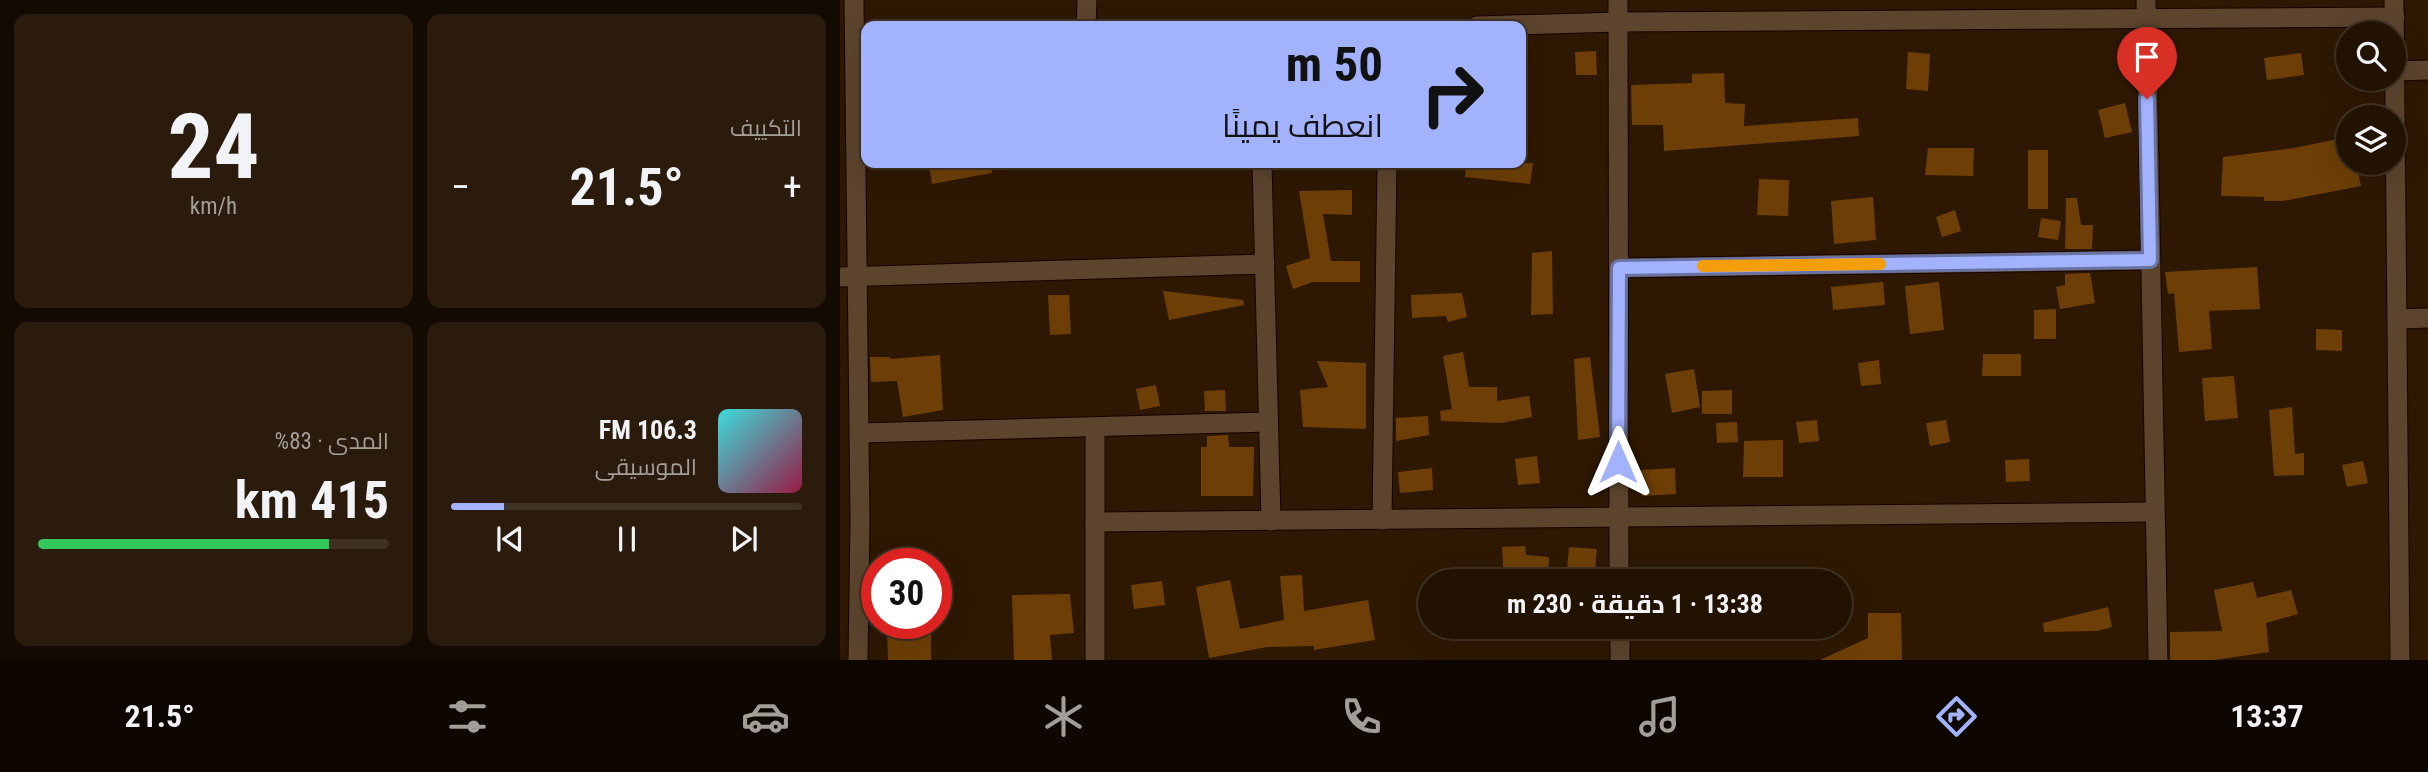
<!DOCTYPE html>
<html lang="ar">
<meta charset="utf-8">
<style>
:root{--surface:#221202;--page:#2a1b0c;--text:#f1f3f6;--muted:#a29e99;--line:#3f3224;--accent:#a2b2fd}
body{margin:0;font-family:"Roboto Condensed",Cairo,sans-serif;background:var(--page);color:var(--text);direction:rtl;height:100vh;display:flex;flex-direction:column;font-size:26px;white-space:nowrap}
*{box-sizing:border-box;margin:0}
p{font-size:23px;color:var(--muted)}
.icon{flex:none;width:38px;height:38px;fill:none;stroke:currentColor;stroke-width:2;stroke-linecap:round;stroke-linejoin:round}
.map{position:relative;flex:1;overflow:hidden;direction:ltr}
.side{display:flex;flex-direction:column;gap:14px;padding:14px;background:#130a01;width:840px}
.side>*{flex:none}
.guide{position:absolute;left:21px;top:21px;width:665px;height:147px;border-radius:14px;box-shadow:0 7px 28px #0002,0 0 0 2px var(--line);direction:rtl;background:#a2b2fd;color:#111;overflow:hidden}
.controls{position:absolute;left:1496px;top:21px;display:grid;gap:14px}
.controls a{display:grid;place-items:center;width:70px;height:70px;border-radius:50%;background:var(--surface);box-shadow:0 7px 28px #0002,0 0 0 2px var(--line);font-size:35px}
.speed{position:absolute;left:21px;top:548px;display:flex;gap:14px;font-size:35px;font-weight:700;text-align:center}
.speed>*{display:grid;place-content:center;width:91px;height:91px;border-radius:50%;background:var(--surface);box-shadow:0 7px 28px #0002,0 0 0 2px var(--line);line-height:1}
.speed .limit{border:10px solid #d22;background:#fff;color:#111}
.pin{position:absolute;display:grid;place-items:center;width:60px;height:60px;color:#fff;margin:-72px -30px;border-radius:50% 50% 50% 0;rotate:-45deg;box-shadow:0 0 7px #0007}
.pin .icon{rotate:45deg}
.me{position:absolute;width:77px;margin:-38px;rotate:0deg;stroke-linejoin:round;filter:drop-shadow(0 0 5px #0008)}
.turn{display:flex;align-items:center;gap:24px;height:147px;padding:0 28px;font-size:32px}
.turn .icon{width:91px;height:91px;stroke-width:2.5}
.turn b{display:block;font-size:49px;line-height:60px}
.big{font-size:52px;font-weight:700;line-height:1.1}
.side .tile{flex:1;display:flex;flex-direction:column;justify-content:center;gap:10px;min-width:0;padding:0 24px;border-radius:14px;background:var(--page)}
.side .dial{align-items:center;gap:0}
.dial b{font-size:91px;line-height:1}
.song{display:flex;align-items:center;gap:21px}
.cover{width:84px;height:84px;border-radius:10px;background:linear-gradient(135deg,hsl(180 70% 55%),hsl(340 70% 35%))}
.played{height:7px;border-radius:4px;background:linear-gradient(90deg,var(--accent) 15%,var(--line) 15%)}
.keys{display:flex;justify-content:space-around;direction:ltr}
.heat{display:flex;justify-content:space-between;align-items:center;font-size:38px;direction:ltr}
.charge{height:10px;border-radius:5px;background:linear-gradient(90deg,#34c759 83%,var(--line) 0)}
.side .tiles{flex:1;display:grid;gap:14px;grid-template-columns:repeat(2,1fr)}
.trip{position:absolute;left:578px;top:569px;width:434px;height:70px;border-radius:35px;background:var(--surface);box-shadow:0 7px 28px #0002,0 0 0 2px var(--line);font-weight:700;line-height:70px;text-align:center;direction:rtl}
.menu{display:flex;height:112px;justify-content:space-around;align-items:center;background:#0e0701;color:var(--muted)}
.menu .icon{width:49px;height:49px}
.menu .active{color:var(--accent)}
.menu b{font-size:32px;color:var(--text)}
main{display:flex;flex:1;min-height:0}
.map>svg:first-child{display:block}
</style>
<main>
<div class="map">
<svg width="1588" height="660" viewBox="0 0 1588 660">
<rect width="100%" height="100%" fill="#2e1802"/>
<g fill="#6d3f06">
<path d="M756 51 757 75H736L735 52Z"/>
<path d="M1068 52 1090 54 1088 91 1066 89Z"/>
<path d="M1461 53 1464 75 1427 80 1424 58Z"/>
<path d="M884 73 885 103 905 104 904 126 1018 118 1019 136 824 151 823 125H792L791 85 852 83V74Z"/>
<path d="M1285 103 1292 132 1265 138 1258 110Z"/>
<path d="M1508 137V163H1516L1521 186 1443 201H1424V197L1381 196 1383 157 1454 148Z"/>
<path d="M1088 148H1134L1133 176 1085 175Z"/>
<rect x="1188" y="150" width="20" height="59"/>
<path d="M89 163H151L152 173 92 184Z"/>
<path d="M626 163H693L690 184 625 177Z"/>
<path d="M919 179 949 180 948 216 917 215Z"/>
<path d="M512 190V215L483 214 491 261H520V282H473L453 289 446 266 470 258 459 191Z"/>
<path d="M1033 197 1036 240 994 244 991 201Z"/>
<path d="M1226 198H1237L1241 225H1253L1252 249H1225Z"/>
<path d="M1115 210 1121 231 1102 237 1096 217Z"/>
<path d="M1201 218 1221 221 1218 240 1198 237Z"/>
<path d="M712 251 713 314 691 315 692 253Z"/>
<path d="M1417 267 1420 309 1369 311 1372 349 1339 352 1334 293 1328 294 1325 272Z"/>
<path d="M1250 273 1255 303 1220 309 1216 287 1225 285V274Z"/>
<path d="M1043 282 1045 305 993 310 991 287Z"/>
<path d="M1099 282 1104 330 1070 334 1065 286Z"/>
<path d="M323 291 403 300 404 305 329 320Z"/>
<path d="M622 293 627 317 608 322 606 316 572 318 571 295Z"/>
<path d="M208 295H229L231 334 210 335Z"/>
<path d="M1216 309V339H1194V310Z"/>
<path d="M1476 329 1502 330V351L1476 350Z"/>
<path d="M623 352 629 387H657V401L689 396 692 417 661 423 601 421 600 411 612 409 603 356Z"/>
<path d="M1143 354H1181V376H1142Z"/>
<path d="M100 355 103 410 63 417 57 381 31 382 30 357H50V359Z"/>
<path d="M750 357 760 437 738 440 734 359Z"/>
<path d="M1039 360 1041 384 1021 386 1018 363Z"/>
<path d="M477 361 526 363V429L463 427 460 390 488 387Z"/>
<path d="M854 369 860 407 832 413 825 374Z"/>
<path d="M1394 376 1398 418 1365 421 1362 378Z"/>
<path d="M316 385 320 406 300 410 296 389Z"/>
<path d="M385 390 386 411H365L364 391Z"/>
<path d="M892 390V414H862V391Z"/>
<path d="M1452 407 1455 454 1464 453V475L1434 476 1429 410Z"/>
<path d="M588 416 589 435 556 441V418Z"/>
<path d="M977 420 979 441 959 443 956 422Z"/>
<path d="M1106 420 1110 442 1090 446 1086 423Z"/>
<path d="M897 422 898 442 877 443 876 423Z"/>
<path d="M388 435 389 447H414L413 496H361V447H367V436Z"/>
<path d="M943 440V477H903L904 441Z"/>
<path d="M697 456 700 483 678 485 675 459Z"/>
<path d="M1189 459 1190 481 1166 482 1165 460Z"/>
<path d="M1523 461 1528 483 1507 487 1502 465Z"/>
<path d="M592 468 593 490 560 493 558 472Z"/>
<path d="M835 468 836 494 802 496 800 470Z"/>
<path d="M685 546 686 555 709 557 708 578 687 577V581H664L662 547Z"/>
<path d="M729 547 757 549 755 570 727 568Z"/>
<path d="M462 575 464 611 528 600 535 640 474 650V646L427 647 369 658 356 587 390 580 400 629 444 620 440 576Z"/>
<path d="M322 581 325 605 294 609 291 585Z"/>
<path d="M1413 582 1417 598 1451 590 1458 614 1426 623 1429 652 1374 660H1330V632L1382 631 1374 590Z"/>
<path d="M230 594 234 633 210 635 212 660H174L172 595Z"/>
<path d="M1268 607 1272 627 1257 631 1204 632 1203 623Z"/>
<path d="M1028 613H1061L1062 660H980L1028 638Z"/>
<path d="M91 630V660H48L47 631Z"/>
</g>
<g fill="none" stroke-linecap="round" stroke-linejoin="round">
<defs>
<g id="minor">
<path d="M14 0 20 520 18 660"/>
<path d="M778 0 779 581"/>
<path d="M1306 0 1318 660"/>
<path d="M1554 0 1560 660"/>
<path d="M246 26 247 0"/>
<path d="M637 26 778 22 1555 17"/>
<path d="M1555 71 1588 70"/>
<path d="M422 163 431 521"/>
<path d="M779 268 1310 260"/>
<path d="M0 277 425 264"/>
<path d="M1557 319 1588 318"/>
<path d="M19 433 428 422"/>
<path d="M542 520 547 163"/>
<path d="M255 522 1314 512"/>
<path d="M780 626V660"/>
<path d="M255 660V427"/>
</g>
</defs>
<use href="#minor" stroke="#150300" stroke-width="21"/>
<use href="#minor" stroke="#5c442d" stroke-width="19"/>
</g>
<g fill="none" stroke-linecap="round" stroke-linejoin="round">
<defs>
<path id="route" d="M778 462 779 268 1310 260 1307 99"/>
</defs>
<use href="#route" stroke="#6974a4" stroke-width="18"/>
<use href="#route" stroke="#a2b2fd" stroke-width="12"/>
<path stroke="#f59e0b" stroke-width="12" d="M863 266 1040 264"/>
</g>
</svg>
<div class="controls">
<a><svg class="icon" aria-label="search" viewBox="0 0 24 24"><circle cx="10" cy="10" r="6"/><path d="M15 15l6 6"/></svg></a>
<a><svg class="icon" aria-label="layers" viewBox="0 0 24 24"><path d="M12 4l9 5-9 5-9-5zM3 14l9 5 9-5"/></svg></a>
</div>
<div class="speed"><div class="limit">30</div></div>
<div class="pin" style="left:1307px;top:99px;background:#d93025"><svg class="icon" aria-label="arrive" viewBox="0 0 24 24"><path d="M6 21V4h12l-3 4 3 4H6"/></svg></div>
<svg class="me" style="left:778px;top:462px" viewBox="-20 -20 40 40"><path d="M0-17L14 15 0 8-14 15z" fill="#a2b2fd" stroke="#fff" stroke-width="4"/></svg>
<div class="trip">13:38 · 1 دقيقة · 230 m</div>
<div class="guide">
<div class="turn"><svg class="icon" aria-label="right" viewBox="0 0 24 24"><path d="M7 20v-9h11M14 6l5 5-5 5"/></svg><div><b>50 m</b>انعطف يمينًا</div></div>
</div>
</div>
<section class="side">
<div class="tiles">
<div class="tile"><p>التكييف</p>
<div class="heat"><a>−</a><b class="big">21.5°</b><a>+</a></div>
</div>
<div class="tile dial"><b>24</b><p>km/h</p></div>
<div class="tile">
<div class="song"><i class="cover"></i><div><b>106.3 FM</b><p>الموسيقى</p></div></div>
<div class="played"></div>
<div class="keys"><svg class="icon" aria-label="previous" viewBox="0 0 24 24"><path d="M18 5L8 12l10 7zM5 5v14"/></svg><svg class="icon" aria-label="pause" viewBox="0 0 24 24"><path d="M8 5v14M16 5v14"/></svg><svg class="icon" aria-label="next" viewBox="0 0 24 24"><path d="M6 5l10 7-10 7zM19 5v14"/></svg></div>
</div>
<div class="tile"><p>المدى · 83%</p><b class="big">415 km</b><div class="charge"></div></div>
</div>
</section>
</main>
<nav class="menu">
<b>13:37</b>
<svg class="icon active" aria-label="directions" viewBox="0 0 24 24"><path d="M12 3l9 9-9 9-9-9zM9 14v-3h6M13 9l2 2-2 2"/></svg>
<svg class="icon" aria-label="music" viewBox="0 0 24 24"><path d="M9 18V5l10-2v13"/><circle cx="6" cy="18" r="3"/><circle cx="16" cy="16" r="3"/></svg>
<svg class="icon" aria-label="phone" viewBox="0 0 24 24"><path d="M5 4h4l2 5-3 2q2 4 5 5l2-3 5 2v4C11 20 4 13 5 4z"/></svg>
<svg class="icon" aria-label="climate" viewBox="0 0 24 24"><path d="M12 3v18M4 7l16 10M4 17L20 7"/></svg>
<svg class="icon" aria-label="car" viewBox="0 0 24 24"><path d="M5 17H2v-5l4-1 3-4h7l3 4 3 1v5h-3M9 17h6M6 11h13"/><circle cx="7" cy="17" r="2"/><circle cx="17" cy="17" r="2"/></svg>
<svg class="icon" aria-label="filters" viewBox="0 0 24 24"><path d="M4 7h16M4 17h16"/><circle cx="9" cy="7" r="2"/><circle cx="15" cy="17" r="2"/></svg>
<b>21.5°</b>
</nav>
